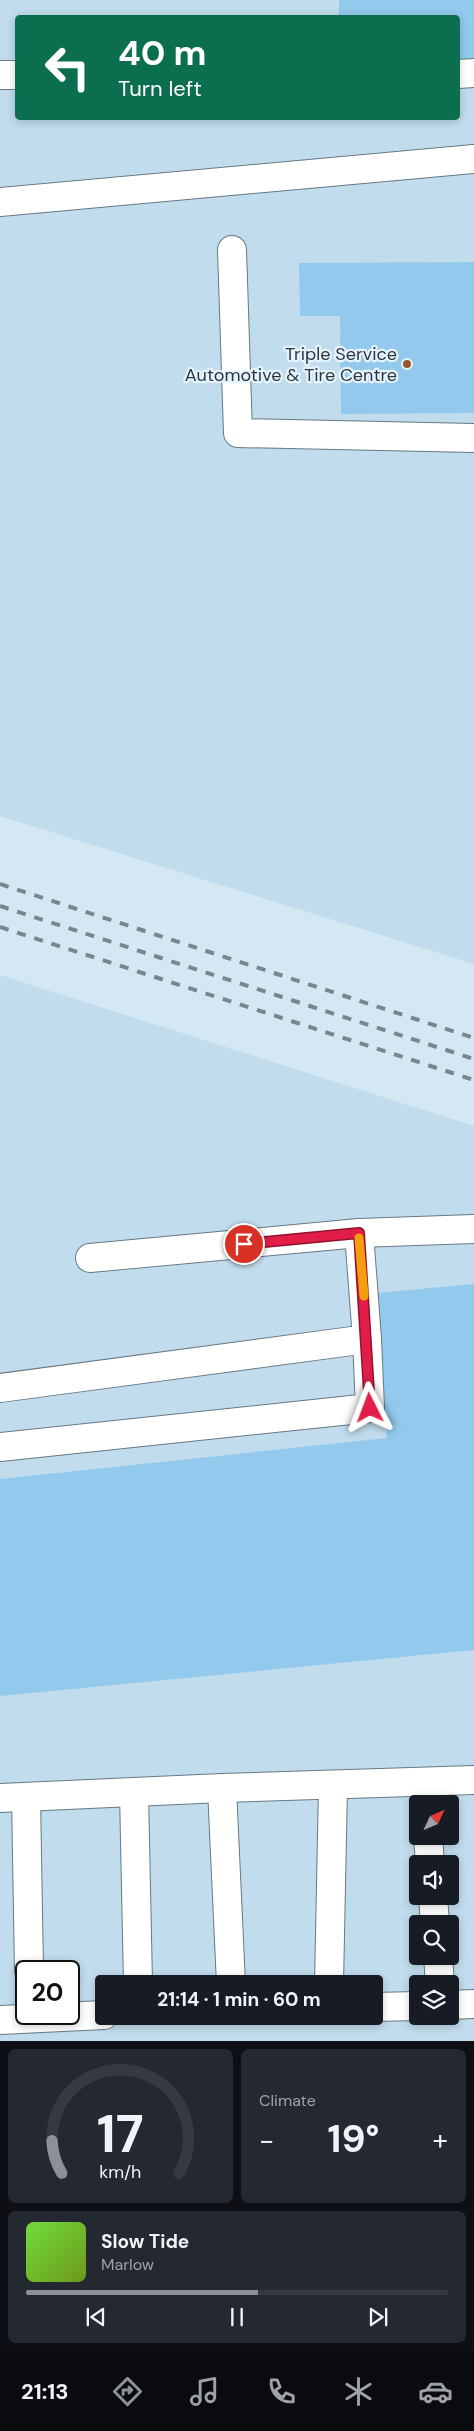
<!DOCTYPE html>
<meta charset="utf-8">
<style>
:root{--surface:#171b24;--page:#242831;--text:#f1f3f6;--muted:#9ea1a6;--line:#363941;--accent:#8c9099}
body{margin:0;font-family:"DM Sans",sans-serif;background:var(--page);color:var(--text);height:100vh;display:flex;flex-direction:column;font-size:19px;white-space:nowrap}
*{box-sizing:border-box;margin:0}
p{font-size:16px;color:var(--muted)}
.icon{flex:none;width:28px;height:28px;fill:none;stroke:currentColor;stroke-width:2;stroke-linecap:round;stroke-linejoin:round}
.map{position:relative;height:2041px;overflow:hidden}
.sheet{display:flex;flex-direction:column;gap:8px;padding:8px;background:#0d0f14;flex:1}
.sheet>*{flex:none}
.hud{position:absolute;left:15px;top:15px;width:445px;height:105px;border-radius:5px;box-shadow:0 2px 8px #0003;background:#0b6e4f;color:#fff;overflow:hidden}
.needle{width:32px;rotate:46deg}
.tools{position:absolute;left:409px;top:1795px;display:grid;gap:10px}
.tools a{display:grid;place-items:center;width:50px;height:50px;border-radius:5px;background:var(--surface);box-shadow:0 2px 8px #0003;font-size:25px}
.speed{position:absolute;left:15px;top:1960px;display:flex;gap:10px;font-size:25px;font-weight:700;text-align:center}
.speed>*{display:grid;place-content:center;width:65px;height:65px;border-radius:50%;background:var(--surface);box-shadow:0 2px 8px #0003;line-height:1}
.speed .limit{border:2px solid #111;border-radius:8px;background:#fff;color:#111}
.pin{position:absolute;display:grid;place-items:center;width:42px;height:42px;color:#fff;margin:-21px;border:2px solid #fff;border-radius:50%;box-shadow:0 1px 5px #0007}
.me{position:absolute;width:55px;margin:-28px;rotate:357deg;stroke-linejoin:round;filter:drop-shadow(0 0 4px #0008)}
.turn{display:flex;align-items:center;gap:18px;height:105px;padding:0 20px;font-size:22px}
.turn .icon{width:65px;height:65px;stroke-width:2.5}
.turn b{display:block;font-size:35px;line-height:42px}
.big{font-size:38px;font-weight:700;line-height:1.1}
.sheet .widget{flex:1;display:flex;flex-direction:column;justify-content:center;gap:8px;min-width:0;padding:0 18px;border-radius:8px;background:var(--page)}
.sheet .dial{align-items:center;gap:0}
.dial svg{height:130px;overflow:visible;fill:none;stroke:var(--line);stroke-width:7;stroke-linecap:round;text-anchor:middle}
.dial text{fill:var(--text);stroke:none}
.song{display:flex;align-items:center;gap:15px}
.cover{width:60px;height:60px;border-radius:8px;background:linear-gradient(135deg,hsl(100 70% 55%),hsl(80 70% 35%))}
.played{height:5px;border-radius:2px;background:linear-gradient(90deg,var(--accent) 55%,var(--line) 55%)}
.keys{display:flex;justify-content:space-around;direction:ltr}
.heat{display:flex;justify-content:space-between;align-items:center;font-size:28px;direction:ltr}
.sheet .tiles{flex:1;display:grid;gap:8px;grid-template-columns:1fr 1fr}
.widget:last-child{grid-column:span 2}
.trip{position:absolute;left:95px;top:1975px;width:288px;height:50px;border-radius:5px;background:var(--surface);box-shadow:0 2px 8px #0003;font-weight:700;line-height:50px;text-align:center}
.menu{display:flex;height:80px;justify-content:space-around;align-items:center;background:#090b0e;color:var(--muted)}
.menu .icon{width:35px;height:35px}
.menu .selected{color:var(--accent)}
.menu b{font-size:22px;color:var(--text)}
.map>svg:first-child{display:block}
</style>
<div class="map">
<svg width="474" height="2041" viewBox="0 0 474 2041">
<rect width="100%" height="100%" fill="#d4e8f4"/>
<g fill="#c1dced" fill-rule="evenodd">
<path d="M0 0H474V964L0 816ZM18 18H458V118H18Z"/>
<path d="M0 975 474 1126V2041H0ZM418 1804H450V1836H418ZM418 1864H450V1896H418ZM418 1924H450V1956H418ZM26 1971H69V2014H26ZM104 1984H374V2016H104ZM418 1984H450V2016H418Z"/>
</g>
<g fill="#92c9ec">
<path d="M339 0H474V68L458 69V18H339Z"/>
<path d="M474 262V413L341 414 340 316H300L299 263Z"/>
<path d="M474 1284V1650L0 1696V1479L387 1438 377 1293Z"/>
</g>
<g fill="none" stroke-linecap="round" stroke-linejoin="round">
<defs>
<g id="minor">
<path d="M458 74 474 73"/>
<path d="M0 75H18"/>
<path d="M0 202 474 159"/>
<path d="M232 250 238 433 474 438"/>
<path d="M90 1258 359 1233"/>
<path d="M0 1388 367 1339 359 1233 474 1229"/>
<path d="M0 1447 370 1408 367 1339"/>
<path d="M222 1788 231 1984"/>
<path d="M134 1792 138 1984"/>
<path d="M26 1797 29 1971"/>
<path d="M0 1798 222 1788 474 1780"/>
<path d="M428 1836 430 1864"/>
<path d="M433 1896 435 1924"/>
<path d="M438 1956 440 1984"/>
<path d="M329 1984 333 1786"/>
<path d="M450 2005 474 2004"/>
<path d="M374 2007 418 2006"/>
<path d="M0 2020 104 2015"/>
</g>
</defs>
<use href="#minor" stroke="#677984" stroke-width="30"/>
<use href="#minor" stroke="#fff" stroke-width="28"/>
<g stroke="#78868e" stroke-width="4" stroke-dasharray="9 9" stroke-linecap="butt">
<path d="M0 884 474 1038"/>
<path d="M0 906 474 1059"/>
<path d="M0 927 474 1080"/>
</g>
</g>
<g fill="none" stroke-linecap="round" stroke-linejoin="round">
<defs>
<path id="route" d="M244 1244 359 1233 370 1408"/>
</defs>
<use href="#route" stroke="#92132f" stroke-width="12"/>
<use href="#route" stroke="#e11d48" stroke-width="9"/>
<path stroke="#f59e0b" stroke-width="9" d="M359 1238 364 1296"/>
</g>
<circle fill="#9a542c" stroke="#e4f4ff" stroke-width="2" cx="407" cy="364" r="5"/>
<g text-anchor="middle" stroke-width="4.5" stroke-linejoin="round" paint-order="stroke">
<g font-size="18" fill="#2d353a" stroke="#e4f4ff" text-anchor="end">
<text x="397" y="360">Triple Service<tspan x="397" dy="21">Automotive &amp; Tire Centre</tspan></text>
</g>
</g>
</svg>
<div class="tools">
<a><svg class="needle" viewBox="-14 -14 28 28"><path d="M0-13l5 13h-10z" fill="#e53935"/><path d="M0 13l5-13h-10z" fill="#9ea1a6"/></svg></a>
<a><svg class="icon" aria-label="sound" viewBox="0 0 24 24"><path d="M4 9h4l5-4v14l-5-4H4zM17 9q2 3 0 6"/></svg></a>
<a><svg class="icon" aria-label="search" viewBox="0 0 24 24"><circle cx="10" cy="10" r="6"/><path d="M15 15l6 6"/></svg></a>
<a><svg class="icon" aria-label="layers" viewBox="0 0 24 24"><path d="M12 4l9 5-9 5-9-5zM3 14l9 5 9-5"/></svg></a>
</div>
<div class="speed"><div class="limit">20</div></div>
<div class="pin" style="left:244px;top:1244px;background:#d93025"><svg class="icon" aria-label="arrive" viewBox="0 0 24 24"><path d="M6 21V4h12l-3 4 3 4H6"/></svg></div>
<svg class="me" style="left:370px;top:1408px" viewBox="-20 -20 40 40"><path d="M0-17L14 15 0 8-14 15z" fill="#e11d48" stroke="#fff" stroke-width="4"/></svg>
<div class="trip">21:14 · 1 min · 60 m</div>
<div class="hud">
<div class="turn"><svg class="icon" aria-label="left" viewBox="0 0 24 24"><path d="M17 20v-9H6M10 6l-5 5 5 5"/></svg><div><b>40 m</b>Turn left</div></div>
</div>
</div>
<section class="sheet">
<div class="tiles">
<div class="widget dial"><svg viewBox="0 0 100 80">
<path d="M14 69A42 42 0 1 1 86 69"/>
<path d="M14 69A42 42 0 0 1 8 49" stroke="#8c9099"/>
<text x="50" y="56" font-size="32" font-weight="700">17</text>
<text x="50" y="72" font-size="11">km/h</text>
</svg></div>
<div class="widget"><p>Climate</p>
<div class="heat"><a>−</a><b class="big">19°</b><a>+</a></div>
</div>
<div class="widget">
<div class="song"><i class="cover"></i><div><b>Slow Tide</b><p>Marlow</p></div></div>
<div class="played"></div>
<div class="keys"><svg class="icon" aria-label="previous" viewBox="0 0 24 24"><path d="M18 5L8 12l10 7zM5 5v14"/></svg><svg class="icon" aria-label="pause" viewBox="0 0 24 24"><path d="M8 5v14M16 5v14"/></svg><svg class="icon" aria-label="next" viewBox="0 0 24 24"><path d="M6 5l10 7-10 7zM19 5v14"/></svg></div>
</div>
</div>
</section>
<nav class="menu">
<b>21:13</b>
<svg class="icon selected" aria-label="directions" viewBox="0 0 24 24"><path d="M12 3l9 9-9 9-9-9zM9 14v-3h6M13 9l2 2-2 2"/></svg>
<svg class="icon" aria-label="music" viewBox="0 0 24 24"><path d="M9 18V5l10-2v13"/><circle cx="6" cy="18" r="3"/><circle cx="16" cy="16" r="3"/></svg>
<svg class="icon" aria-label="phone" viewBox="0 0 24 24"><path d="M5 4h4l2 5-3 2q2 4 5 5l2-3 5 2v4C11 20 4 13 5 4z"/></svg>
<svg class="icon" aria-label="climate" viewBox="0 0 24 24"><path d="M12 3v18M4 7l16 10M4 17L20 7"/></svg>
<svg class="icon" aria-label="car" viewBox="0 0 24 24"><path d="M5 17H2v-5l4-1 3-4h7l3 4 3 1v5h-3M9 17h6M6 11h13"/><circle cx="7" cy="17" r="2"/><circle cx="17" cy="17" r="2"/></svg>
</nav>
